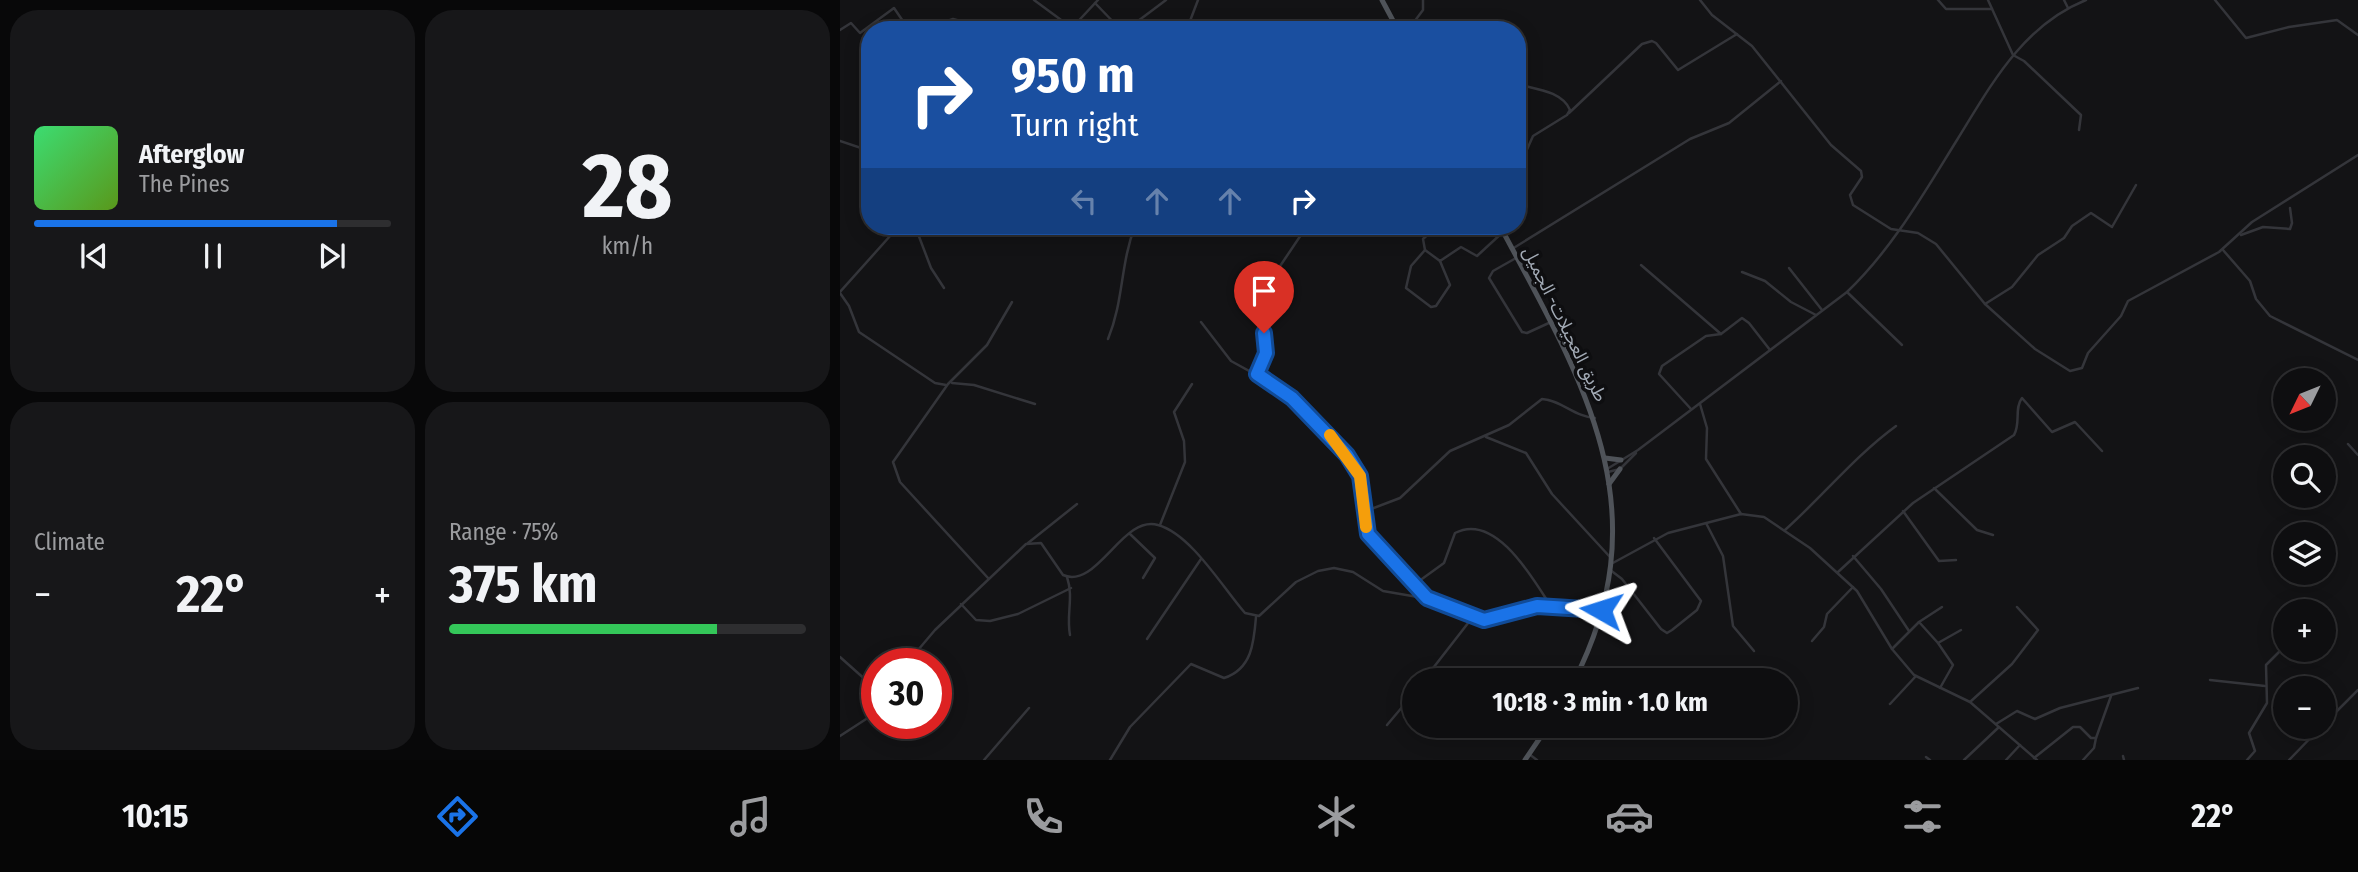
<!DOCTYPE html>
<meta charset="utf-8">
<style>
:root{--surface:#0e0e10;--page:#171719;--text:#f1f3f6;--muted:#9b9c9f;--line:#2e2e30;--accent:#1a73e8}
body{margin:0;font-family:"Fira Sans Condensed","Noto Sans Arabic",sans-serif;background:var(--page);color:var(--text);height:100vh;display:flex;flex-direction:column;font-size:26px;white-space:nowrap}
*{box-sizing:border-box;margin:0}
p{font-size:23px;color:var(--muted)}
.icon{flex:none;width:38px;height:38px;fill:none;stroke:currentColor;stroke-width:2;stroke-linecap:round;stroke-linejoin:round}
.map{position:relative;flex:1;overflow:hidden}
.details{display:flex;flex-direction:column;gap:10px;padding:10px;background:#080809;width:840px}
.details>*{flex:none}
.top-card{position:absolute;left:21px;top:21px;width:665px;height:214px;border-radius:28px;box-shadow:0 4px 18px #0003,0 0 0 2px var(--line);background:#1a4fa0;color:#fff;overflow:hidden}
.needle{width:46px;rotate:227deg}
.fabs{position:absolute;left:1433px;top:368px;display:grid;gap:14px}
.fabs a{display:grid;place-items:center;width:63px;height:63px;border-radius:50%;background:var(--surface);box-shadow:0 4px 18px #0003,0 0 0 2px var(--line);font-size:35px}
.speed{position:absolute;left:21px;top:648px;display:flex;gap:14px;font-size:35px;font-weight:700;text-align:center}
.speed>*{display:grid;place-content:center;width:91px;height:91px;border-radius:50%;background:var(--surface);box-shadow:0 4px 18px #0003,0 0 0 2px var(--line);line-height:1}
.speed .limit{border:10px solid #d22;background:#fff;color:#111}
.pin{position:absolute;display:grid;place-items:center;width:60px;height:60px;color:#fff;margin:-72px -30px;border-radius:50% 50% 50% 0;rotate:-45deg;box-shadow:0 0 7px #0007}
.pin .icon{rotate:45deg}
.me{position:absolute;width:77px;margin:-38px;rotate:276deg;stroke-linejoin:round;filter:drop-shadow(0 0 5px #0008)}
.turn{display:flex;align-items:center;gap:24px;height:147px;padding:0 35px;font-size:32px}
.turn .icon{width:91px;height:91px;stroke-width:2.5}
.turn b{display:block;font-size:49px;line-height:60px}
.lanes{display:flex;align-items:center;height:66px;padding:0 35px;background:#0003;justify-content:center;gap:35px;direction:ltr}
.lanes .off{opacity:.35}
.big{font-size:52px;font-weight:700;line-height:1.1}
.details .card{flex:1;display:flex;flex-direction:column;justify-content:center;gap:10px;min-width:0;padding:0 24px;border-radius:28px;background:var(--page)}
.details .dial{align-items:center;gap:0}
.dial b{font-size:91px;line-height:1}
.song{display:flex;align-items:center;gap:21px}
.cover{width:84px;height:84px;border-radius:10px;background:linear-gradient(135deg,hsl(140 70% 55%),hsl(90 70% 35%))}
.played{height:7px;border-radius:4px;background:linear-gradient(90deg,var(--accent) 85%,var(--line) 85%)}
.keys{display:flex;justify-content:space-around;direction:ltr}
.heat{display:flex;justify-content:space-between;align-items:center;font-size:38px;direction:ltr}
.charge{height:10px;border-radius:5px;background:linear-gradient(90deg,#34c759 75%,var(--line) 0)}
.details .tiles{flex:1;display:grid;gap:10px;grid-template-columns:repeat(2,1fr)}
.trip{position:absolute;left:562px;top:668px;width:396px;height:70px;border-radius:35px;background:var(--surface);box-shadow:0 4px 18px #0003,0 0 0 2px var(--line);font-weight:700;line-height:70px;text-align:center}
.menu{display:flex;height:112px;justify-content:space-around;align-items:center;background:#060606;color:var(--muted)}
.menu .icon{width:49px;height:49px}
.menu .active{color:var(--accent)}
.menu b{font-size:32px;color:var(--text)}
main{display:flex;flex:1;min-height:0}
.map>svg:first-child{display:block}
</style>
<main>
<section class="details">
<div class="tiles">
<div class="card">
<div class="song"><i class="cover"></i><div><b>Afterglow</b><p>The Pines</p></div></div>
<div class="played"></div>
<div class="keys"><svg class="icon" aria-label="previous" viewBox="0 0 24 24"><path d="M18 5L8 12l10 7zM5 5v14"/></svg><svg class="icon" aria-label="pause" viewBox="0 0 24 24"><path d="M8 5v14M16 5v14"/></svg><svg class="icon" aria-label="next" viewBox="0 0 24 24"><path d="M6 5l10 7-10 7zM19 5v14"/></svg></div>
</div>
<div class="card dial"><b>28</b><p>km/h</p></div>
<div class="card"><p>Climate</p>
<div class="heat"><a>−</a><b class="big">22°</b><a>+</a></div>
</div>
<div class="card"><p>Range · 75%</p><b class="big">375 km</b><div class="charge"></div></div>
</div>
</section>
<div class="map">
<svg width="1518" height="760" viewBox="0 0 1518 760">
<rect width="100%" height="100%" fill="#131315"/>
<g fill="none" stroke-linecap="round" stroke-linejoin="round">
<g stroke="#34353a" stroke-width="2.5">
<path d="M194 0 232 28"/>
<path d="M860 0 872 15 912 46 991 145 1021 171 1022 177 1010 195 1013 205 1051 229 1078 233 1096 244 1145 304 1195 349 1230 371 1242 368 1248 353 1281 316 1288 301 1379 252 1412 222 1518 155"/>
<path d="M1098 0 1106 9H1152"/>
<path d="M1148 0 1173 55 1184 61 1241 115 1239 130"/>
<path d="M1224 0 1228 8"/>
<path d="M1375 0 1406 38 1449 27 1497 20 1518 35"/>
<path d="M255 3 281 30"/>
<path d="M0 30 11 23 20 33 54 8 69 30"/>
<path d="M81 30 113 19 154 30"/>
<path d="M195 30 199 26 207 30"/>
<path d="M230 30 258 0"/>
<path d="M286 30 326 0"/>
<path d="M353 30 350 21 358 0"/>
<path d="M568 30 583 10V0"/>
<path d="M677 84C695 89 722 91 730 110L727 115 693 136 677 172"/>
<path d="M729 113 802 44 812 41 816 43 838 70 897 34"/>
<path d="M0 141 30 151"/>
<path d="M69 226 75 231"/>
<path d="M75 226 91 268 104 288"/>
<path d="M211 226 221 233 230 226"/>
<path d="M597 226 583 239 585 250 600 261 621 247 637 256 663 232"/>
<path d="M1401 235 1423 227 1450 229 1452 223 1450 208"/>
<path d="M672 249 850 139 889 123 941 81"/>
<path d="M585 250 571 266 566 288 591 307 596 306 610 285 600 261"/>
<path d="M1383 250 1410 281 1416 299 1430 316 1518 360"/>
<path d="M676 258 653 271 649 278 682 332 687 333 711 322"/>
<path d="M801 265 881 334"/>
<path d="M949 268 982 310"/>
<path d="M902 272 925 281 951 302 976 315"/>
<path d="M0 292 59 226"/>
<path d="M1007 292 1062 345"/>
<path d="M0 293 9 306 19 332 95 383 106 385"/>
<path d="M1145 304 1172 287 1198 255 1224 238 1232 226 1251 213 1272 227 1296 185"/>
<path d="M361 322 391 361 442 389 496 442 520 476 528 534 587 598"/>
<path d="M268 339C284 300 280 265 295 226"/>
<path d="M417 374 426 353 424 333 430 321 426 287 467 226"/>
<path d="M112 383 134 385 195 404"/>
<path d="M860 404 867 428 866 459 901 514"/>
<path d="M851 409 819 374 822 366 866 336 881 334 902 318 909 323 930 350"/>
<path d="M646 437 686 453 712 494 770 557"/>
<path d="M1508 444 1518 455"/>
<path d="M767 469 798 450 1007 292C1053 248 1084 193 1117 140 1151 85 1183 25 1246 0"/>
<path d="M768 472 780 469 796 453"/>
<path d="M1094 488 1137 530 1153 535"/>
<path d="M526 511 560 498 610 451 669 425 702 399C721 400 735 417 755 418"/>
<path d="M1063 511 1099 561 1116 560"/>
<path d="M866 523 883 556 893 626 914 651"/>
<path d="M320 525 345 462 344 441 334 412 352 384"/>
<path d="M945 530C983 496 1015 456 1056 426"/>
<path d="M290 534 315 558 303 578"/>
<path d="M188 543 237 504"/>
<path d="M1013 556 1041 589 1069 631"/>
<path d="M771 564 828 533 901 514 924 517 970 548 1017 591 1052 649 1074 675 1130 702 1197 760"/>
<path d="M769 569 782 579 821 629 827 633 832 630 857 610 861 601 814 538"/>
<path d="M998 572 1073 503 1174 435C1181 423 1174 408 1182 398L1212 432 1235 422 1262 451"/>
<path d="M227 577C234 598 226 614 230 635"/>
<path d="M148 578 60 482 53 462 108 384 147 345 172 302"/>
<path d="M575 584 604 563 615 533C655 512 692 577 710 605"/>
<path d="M121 604 136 620 150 621 178 614 231 588"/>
<path d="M1079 622 1098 643 1121 630"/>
<path d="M307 639 361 559"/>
<path d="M972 641 984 627 987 614 1013 587"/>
<path d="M1098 643 1113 665 1100 688"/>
<path d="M1052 649 1079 622 1102 607"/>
<path d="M0 657 37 690"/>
<path d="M67 663 95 630 186 544 201 543 223 575C257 590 283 514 318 525 351 534 383 588 405 613L419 616 456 582 478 571 494 568 513 572 543 591 595 600 638 620H650L697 605 761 610"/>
<path d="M1370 680 1425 686"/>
<path d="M583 681 632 618"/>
<path d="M1130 702 1172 664 1198 630 1177 607"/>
<path d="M1050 704 1076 676"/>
<path d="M1156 724 1177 711 1195 719 1220 708 1298 688"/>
<path d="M1484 724 1518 690"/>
<path d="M547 725 574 693"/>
<path d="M656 726 705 731"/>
<path d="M0 736 37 712"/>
<path d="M689 754 697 760"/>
<path d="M1283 756 1284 760"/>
<path d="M1086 757 1090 760"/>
<path d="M1194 758 1233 727H1240L1251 738H1256L1271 696"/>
<path d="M144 760 189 708"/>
<path d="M270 760 290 727 351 664 384 678C412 669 414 642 416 617"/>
<path d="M1124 760 1159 727"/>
<path d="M1166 760 1180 745"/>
<path d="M1243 760 1254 748 1256 738"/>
<path d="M1407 760 1415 751 1409 733 1427 703 1426 665 1446 645"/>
<path d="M1449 760 1482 726"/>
</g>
<g stroke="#4f5359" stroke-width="5">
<path d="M542 0 558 30"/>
<path d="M660 226C741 378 823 507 734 681"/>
<path d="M765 458 781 460"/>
<path d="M769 484 780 469"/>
<path d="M685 760 708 726"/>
</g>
</g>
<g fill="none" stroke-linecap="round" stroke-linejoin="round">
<defs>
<path id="route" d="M424 333 426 353 417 374 452 398 507 455 520 476 528 534 587 598 644 620 697 606 761 610"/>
</defs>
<use href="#route" stroke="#114b97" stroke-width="18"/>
<use href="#route" stroke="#1a73e8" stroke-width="12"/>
<path stroke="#f59e0b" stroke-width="12" d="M490 435 520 476 526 527"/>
</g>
<g text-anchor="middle" stroke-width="7" stroke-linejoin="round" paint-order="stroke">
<g font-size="18" fill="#a3abb6" stroke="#0e0e10">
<text transform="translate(725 324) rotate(64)" y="6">طريق العجيلات- الجميل</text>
</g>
</g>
</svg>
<div class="fabs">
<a><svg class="needle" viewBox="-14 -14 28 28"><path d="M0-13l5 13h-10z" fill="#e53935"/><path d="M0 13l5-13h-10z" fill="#9b9c9f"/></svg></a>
<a><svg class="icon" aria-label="search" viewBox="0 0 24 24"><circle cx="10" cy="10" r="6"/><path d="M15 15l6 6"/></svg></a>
<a><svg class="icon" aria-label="layers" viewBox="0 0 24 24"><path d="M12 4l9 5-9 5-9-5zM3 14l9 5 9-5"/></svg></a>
<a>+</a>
<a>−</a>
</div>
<div class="speed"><div class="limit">30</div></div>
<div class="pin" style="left:424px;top:333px;background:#d93025"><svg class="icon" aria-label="arrive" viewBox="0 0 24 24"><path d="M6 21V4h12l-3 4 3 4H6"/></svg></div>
<svg class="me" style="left:761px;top:610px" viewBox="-20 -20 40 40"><path d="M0-17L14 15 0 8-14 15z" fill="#1a73e8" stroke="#fff" stroke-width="4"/></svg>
<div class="trip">10:18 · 3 min · 1.0 km</div>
<div class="top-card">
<div class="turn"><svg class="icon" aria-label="right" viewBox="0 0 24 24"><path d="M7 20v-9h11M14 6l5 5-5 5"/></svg><div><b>950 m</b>Turn right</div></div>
<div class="lanes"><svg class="icon off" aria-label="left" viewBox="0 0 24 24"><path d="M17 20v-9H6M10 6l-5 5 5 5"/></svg><svg class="icon off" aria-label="ahead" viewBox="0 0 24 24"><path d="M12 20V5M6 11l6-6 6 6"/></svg><svg class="icon off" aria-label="ahead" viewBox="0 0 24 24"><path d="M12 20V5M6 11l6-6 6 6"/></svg><svg class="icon" aria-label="right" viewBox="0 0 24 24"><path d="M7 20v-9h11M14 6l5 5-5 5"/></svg></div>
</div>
</div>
</main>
<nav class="menu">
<b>10:15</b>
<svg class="icon active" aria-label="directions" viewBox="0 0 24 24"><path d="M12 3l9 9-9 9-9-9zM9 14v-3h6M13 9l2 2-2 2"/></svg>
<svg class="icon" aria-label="music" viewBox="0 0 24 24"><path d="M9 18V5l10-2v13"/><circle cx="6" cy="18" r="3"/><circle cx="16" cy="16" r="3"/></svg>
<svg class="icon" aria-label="phone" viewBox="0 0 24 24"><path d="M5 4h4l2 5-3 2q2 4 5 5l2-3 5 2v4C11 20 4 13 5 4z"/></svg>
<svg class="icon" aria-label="climate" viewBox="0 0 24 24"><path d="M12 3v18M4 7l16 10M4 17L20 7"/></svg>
<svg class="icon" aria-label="car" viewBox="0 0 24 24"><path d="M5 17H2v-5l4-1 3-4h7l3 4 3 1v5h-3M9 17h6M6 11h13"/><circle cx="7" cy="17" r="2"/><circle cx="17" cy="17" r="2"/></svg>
<svg class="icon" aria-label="filters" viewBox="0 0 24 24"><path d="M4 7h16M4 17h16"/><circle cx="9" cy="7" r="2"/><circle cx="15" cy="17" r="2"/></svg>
<b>22°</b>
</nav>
